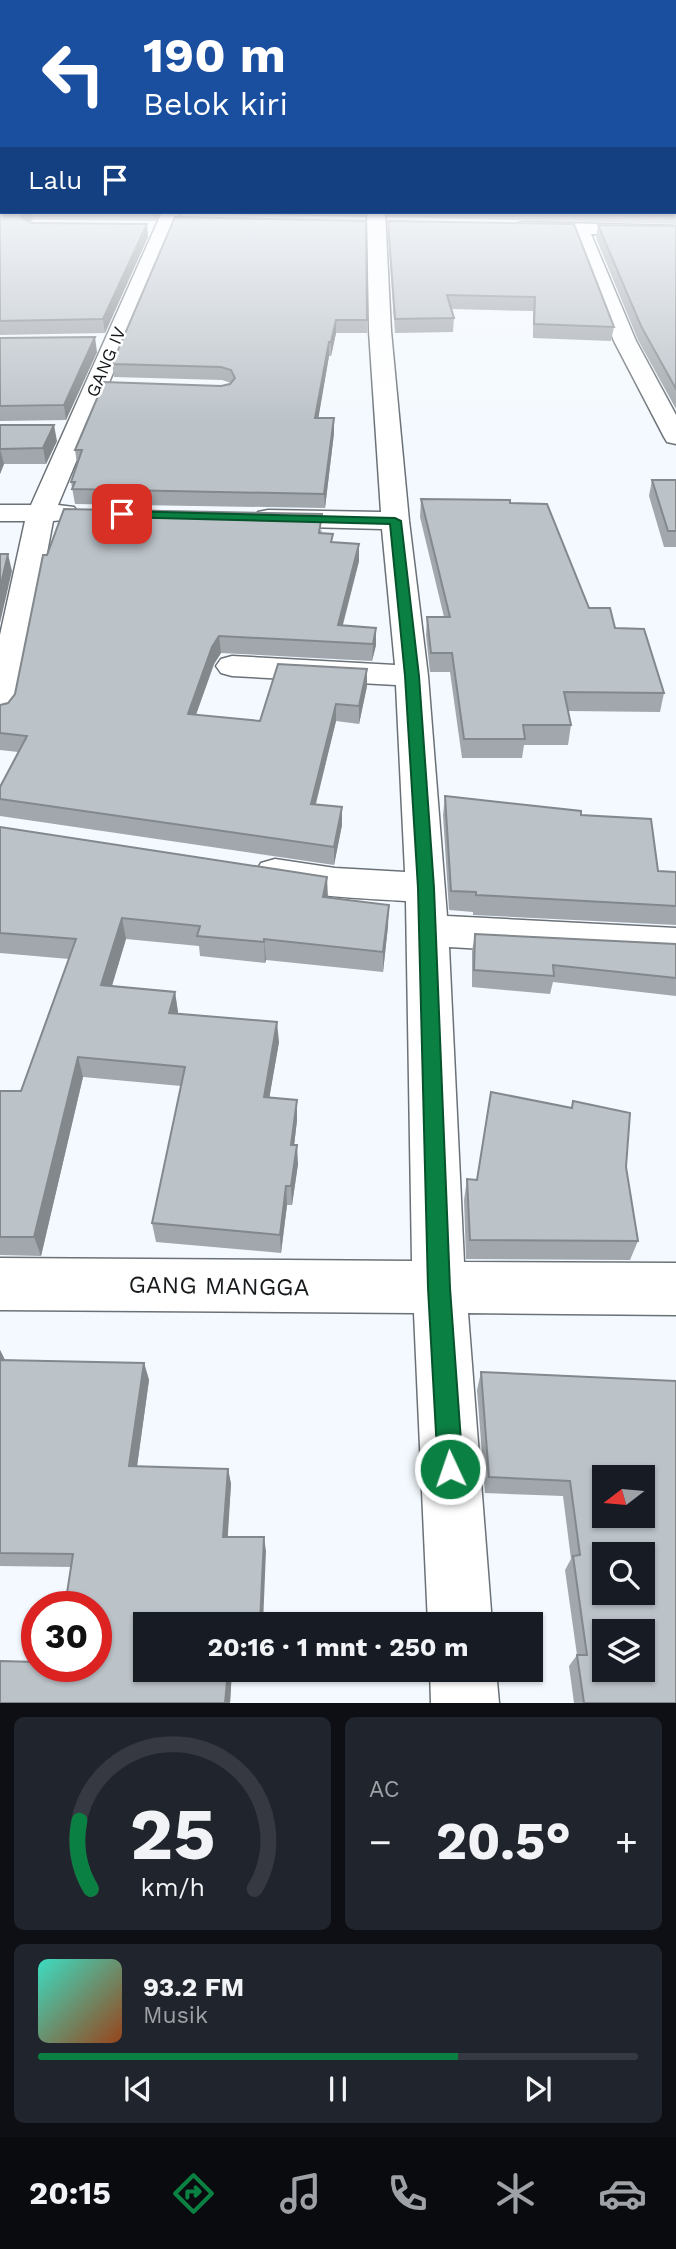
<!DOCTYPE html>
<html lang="id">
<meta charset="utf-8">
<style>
:root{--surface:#171b24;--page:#20242c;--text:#f1f3f6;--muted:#9ea1a6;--line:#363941;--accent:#0b8043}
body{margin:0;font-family:"Work Sans",sans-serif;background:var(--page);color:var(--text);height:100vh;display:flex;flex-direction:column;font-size:26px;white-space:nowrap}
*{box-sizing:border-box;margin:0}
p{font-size:23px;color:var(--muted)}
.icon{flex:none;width:38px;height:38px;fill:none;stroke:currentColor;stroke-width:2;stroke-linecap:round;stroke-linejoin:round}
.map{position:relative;height:1703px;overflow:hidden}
.sheet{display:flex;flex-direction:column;gap:14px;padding:14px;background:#0d0f14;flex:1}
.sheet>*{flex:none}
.guide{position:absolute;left:0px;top:0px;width:677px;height:214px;box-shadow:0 2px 5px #0004;background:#1a4fa0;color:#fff;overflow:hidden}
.needle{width:46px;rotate:254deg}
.buttons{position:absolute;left:592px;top:1465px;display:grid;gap:14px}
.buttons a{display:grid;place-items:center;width:63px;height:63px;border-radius:0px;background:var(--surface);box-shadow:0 2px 5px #0004;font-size:35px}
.speed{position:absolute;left:21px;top:1591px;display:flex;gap:14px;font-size:35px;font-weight:700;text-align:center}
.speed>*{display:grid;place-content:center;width:91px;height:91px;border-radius:50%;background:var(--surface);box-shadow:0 2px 5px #0004;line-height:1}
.speed .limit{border:10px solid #d22;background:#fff;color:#111}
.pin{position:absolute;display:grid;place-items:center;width:60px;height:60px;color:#fff;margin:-30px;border-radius:14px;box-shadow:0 4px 10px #0006}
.me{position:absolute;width:77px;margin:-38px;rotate:357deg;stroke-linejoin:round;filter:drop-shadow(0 0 5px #0008)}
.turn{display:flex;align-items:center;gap:24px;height:147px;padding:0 28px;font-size:32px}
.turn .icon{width:91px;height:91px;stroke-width:2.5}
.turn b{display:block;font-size:49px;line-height:60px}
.then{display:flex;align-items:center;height:66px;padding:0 28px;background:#0003;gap:14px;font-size:26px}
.big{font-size:52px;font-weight:700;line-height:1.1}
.sheet .widget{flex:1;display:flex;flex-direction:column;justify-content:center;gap:10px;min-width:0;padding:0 24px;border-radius:10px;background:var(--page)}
.sheet .dial{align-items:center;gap:0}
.dial svg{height:182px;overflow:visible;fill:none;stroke:var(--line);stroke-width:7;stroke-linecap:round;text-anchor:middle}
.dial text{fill:var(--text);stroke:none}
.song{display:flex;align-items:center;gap:21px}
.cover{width:84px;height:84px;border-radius:10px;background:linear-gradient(135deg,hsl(170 70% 55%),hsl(20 70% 35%))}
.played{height:7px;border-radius:4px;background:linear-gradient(90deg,var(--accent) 70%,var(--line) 70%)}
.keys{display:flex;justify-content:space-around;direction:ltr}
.heat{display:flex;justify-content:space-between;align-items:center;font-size:38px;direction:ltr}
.sheet .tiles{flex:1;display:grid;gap:14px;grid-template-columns:1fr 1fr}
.widget:last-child{grid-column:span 2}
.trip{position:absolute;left:133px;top:1612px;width:410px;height:70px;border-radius:0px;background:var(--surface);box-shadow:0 2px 5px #0004;font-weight:700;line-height:70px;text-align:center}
.tabs{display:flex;height:112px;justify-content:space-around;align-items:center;background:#090b0e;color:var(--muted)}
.tabs .icon{width:49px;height:49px}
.tabs .selected{color:var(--accent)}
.tabs b{font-size:32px;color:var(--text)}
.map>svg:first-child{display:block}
</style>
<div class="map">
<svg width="676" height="1703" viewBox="0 0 676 1703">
<rect width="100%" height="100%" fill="#f3f9fe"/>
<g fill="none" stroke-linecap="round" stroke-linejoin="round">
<defs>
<g id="street">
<path d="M162 212H180L58 505 74 507 78 513 74 519 53 521 17 711 12 718 0 721V635L25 521H0V505H31Z"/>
<path d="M367 212H385L391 331 409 521 428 676 447 916 676 928V960L449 947 464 1262 676 1263V1315L468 1313 492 1624H428L414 1313 0 1310V1258L412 1261 406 901C358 898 308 897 261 883L255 873 261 863 275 859 335 868 405 872 396 685 232 676 221 673 216 666 221 659 232 656 395 665 382 529 268 526 258 524 254 518 258 512 268 510 381 512 369 331Z"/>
<path d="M524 222 676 226V236L591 234 636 341 676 415V444L667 442 664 437 614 341 573 234 518 231 515 227 518 223Z"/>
<path d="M430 1670H496L499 1703H431Z"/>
</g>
</defs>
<use href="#street" stroke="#6b7277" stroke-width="3"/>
<use href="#street" fill="#fff" fill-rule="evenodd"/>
</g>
<g fill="#a1a7ac">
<path d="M0 186 2 212H161L155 221 33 220 29 222 147 224 148 237 105 333 0 335Z"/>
<path d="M676 186V224L387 217 385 212H676Z"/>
<path d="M180 212H366L365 217 181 213Z"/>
<path d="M366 221 367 333H336L331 356H329L318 418 334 433 325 508 75 504 71 482 77 464 75 450 221 386 231 383 222 380 114 377 112 364Z"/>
<path d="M388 221 614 327 611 341 533 338V311L451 309 454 318 453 332 395 333 388 234Z"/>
<path d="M598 225 676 226V409L638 340 596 238Z"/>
<path d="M0 338 97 352 66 420 0 421Z"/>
<path d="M0 425 57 441 46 464H4L0 474Z"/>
<path d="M652 480H676V547H664L649 496Z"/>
<path d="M421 499 510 503 589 608 615 628 664 693 660 712 568 711 571 725 568 745H524L522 758H462L450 672H430L426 635 427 617H444L420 517Z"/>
<path d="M322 530 321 534 359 561 343 625 376 628V645L372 661 221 653 214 664 196 715 260 721 367 669V686L359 724 336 721 316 804 342 825 334 865 0 816V787L18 752 0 750V705L8 703Z"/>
<path d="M445 796 581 815 658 871 676 872V925L473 915V912L449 910 443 815Z"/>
<path d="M0 827 327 898 388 926 383 972 266 960 265 963 200 956 199 946 126 939 112 986 175 992 178 1013 279 1042 269 1098 297 1100V1120L294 1145 298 1164 292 1205H287L281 1253 156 1242 152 1223 181 1086 83 1077 41 1256 0 1255V1091H21L69 959 0 953Z"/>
<path d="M475 934 676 944V996L553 982 550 994 472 987V951Z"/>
<path d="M573 1101 626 1167 638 1241 630 1260 466 1259 464 1200 467 1179 477 1180 572 1108Z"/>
<path d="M0 1350 5 1360 144 1363 149 1380 137 1466 228 1469 231 1484 227 1537 266 1551 145 1624V1670H232L230 1703 96 1666 71 1567 0 1566Z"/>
<path d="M481 1372 676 1381V1703H574L569 1666 577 1655 565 1570 571 1559 563 1496 485 1493 477 1390Z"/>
</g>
<g fill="#83888c">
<path d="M24 212H32L33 220 23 226 21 213Z"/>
<path d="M154 212H161L155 221Z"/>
<path d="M147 224 148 237 105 333 103 319Z"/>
<path d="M336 320V333L331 356V342Z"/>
<path d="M95 337 97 352 66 420 64 405Z"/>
<path d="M329 342V356L316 432 315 418Z"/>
<path d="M334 418V433L325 508 324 494Z"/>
<path d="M54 425 57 441 46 464 43 448Z"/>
<path d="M0 449 4 464 0 474Z"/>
<path d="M359 544V561L338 642V625Z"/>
<path d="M8 554 12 571 0 623V588Z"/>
<path d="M376 628V645L372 661 373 644Z"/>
<path d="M219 636 221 653 214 664 190 731 188 714 212 647Z"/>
<path d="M367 669V686L359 724V706Z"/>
<path d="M336 704V721L311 822V804Z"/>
<path d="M342 807V825L334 865V847Z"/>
<path d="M327 877 328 898 323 897Z"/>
<path d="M389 905 388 926 383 972V952Z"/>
<path d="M122 918 126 939 106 1005 101 985Z"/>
<path d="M264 939 266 960 265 963 264 942Z"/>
<path d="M175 992 178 1012 172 1033 169 1013Z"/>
<path d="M277 1022 279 1042 266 1117 264 1097Z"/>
<path d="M78 1057 83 1077 41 1256 34 1237Z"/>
<path d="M297 1100V1120L292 1164 291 1145Z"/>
<path d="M297 1145 298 1164 292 1205 291 1186Z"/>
<path d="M286 1186 287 1205 281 1253 280 1235Z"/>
<path d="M0 1350 6 1362 0 1372Z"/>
<path d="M144 1363 149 1380 135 1481 129 1466Z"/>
<path d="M228 1469 231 1484 227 1550 223 1537Z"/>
<path d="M264 1537 266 1551 263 1624H260Z"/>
<path d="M228 1670H232L230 1703H225Z"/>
</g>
<g fill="#bbc2c8" stroke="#83888c" stroke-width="2" fill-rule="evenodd">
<path d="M0 186H2V212H24L21 213V218L31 223 147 224 103 319 0 321Z"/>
<path d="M175 217 366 221 367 320H336L331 342H329L315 418H334L324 494 72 489 75 482H71L82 450H75L104 382 221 386 230 384 235 378 231 370 221 367 112 364Z"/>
<path d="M388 221 574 224 614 327 534 324 535 297 447 295 454 318 395 319Z"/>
<path d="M598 225 676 226V389L641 326Z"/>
<path d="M95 337 64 405 0 406V338Z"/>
<path d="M0 425H54L43 448 0 449Z"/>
<path d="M652 480H676V531H668Z"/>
<path d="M421 499 510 500V503L547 504 589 608H610L615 628 644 629 664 693 564 692 571 725H523L525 739H464L452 653H431L427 617H450Z"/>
<path d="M64 509 322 514 319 533 333 534 331 542 359 544 338 625 376 628 373 644 219 636 212 647 188 714 260 721 278 664 367 669 359 706 336 704 311 804 342 807 334 847 0 799V787L27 736 0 733V705L8 703 15 694 43 555H47Z"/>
<path d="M0 554H8L0 588Z"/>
<path d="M445 796 581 811V815L651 819 658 871 676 872V906L476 895V892L451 891Z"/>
<path d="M0 827 327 877 323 897 389 905 383 952 264 939V942L197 936 200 926 122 918 101 985 175 992 169 1013 277 1022 264 1097 297 1100 291 1145H297L291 1186H286L280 1235 152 1223 185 1067 78 1057 34 1237H0V1091H21L76 939 0 933Z"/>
<path d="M475 934 676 944V978L553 965 554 976 474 970Z"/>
<path d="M491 1092 572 1108 573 1101 630 1113 626 1167 638 1241 470 1240 467 1179 477 1180Z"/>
<path d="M0 1360 144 1363 129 1466 228 1469 223 1537H264L260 1624H145V1670H228L225 1703H0V1661L37 1662V1666H96V1606H65L73 1554 0 1553Z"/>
<path d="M481 1372 676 1381V1703H584L577 1655H587L573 1556 580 1555 570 1481 489 1477ZM604 1477H642V1516H604ZM604 1554H642V1592H604ZM604 1631H642V1670H604Z"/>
</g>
<linearGradient id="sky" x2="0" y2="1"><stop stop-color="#86c0f0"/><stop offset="0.44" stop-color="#fafcff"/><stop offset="1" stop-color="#fafcff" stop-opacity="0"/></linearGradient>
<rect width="676" height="424" fill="url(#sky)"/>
<path fill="#0b8043" stroke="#07532c" stroke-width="2" d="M122 511 395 518 401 521 419 676 434 888 450 1288 463 1469 459 1477 450 1481 442 1477 438 1469 428 1288 418 888 405 676 390 524 119 517 117 514Z"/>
<g text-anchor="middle" stroke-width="5" stroke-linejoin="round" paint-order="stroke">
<g font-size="18" fill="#171a1c" stroke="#fff">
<text transform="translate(106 362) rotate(-67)" y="6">GANG IV</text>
</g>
<g font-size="24" fill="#171a1c" stroke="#fff">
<text transform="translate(219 1286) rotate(1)" y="8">GANG MANGGA</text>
</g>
</g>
</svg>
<div class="buttons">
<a><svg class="needle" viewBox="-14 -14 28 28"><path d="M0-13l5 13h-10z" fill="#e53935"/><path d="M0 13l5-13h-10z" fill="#9ea1a6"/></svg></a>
<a><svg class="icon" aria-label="search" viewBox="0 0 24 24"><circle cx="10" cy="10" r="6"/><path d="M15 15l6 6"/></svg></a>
<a><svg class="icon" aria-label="layers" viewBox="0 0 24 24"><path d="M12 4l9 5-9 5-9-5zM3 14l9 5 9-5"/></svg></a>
</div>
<div class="speed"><div class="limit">30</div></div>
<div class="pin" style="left:122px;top:514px;background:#d93025"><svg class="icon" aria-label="arrive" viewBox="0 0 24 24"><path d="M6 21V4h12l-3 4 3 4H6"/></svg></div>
<svg class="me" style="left:450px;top:1469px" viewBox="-20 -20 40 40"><circle r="17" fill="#0b8043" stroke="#fff" stroke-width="3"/><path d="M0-11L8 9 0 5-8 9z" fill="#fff"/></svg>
<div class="trip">20:16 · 1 mnt · 250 m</div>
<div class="guide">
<div class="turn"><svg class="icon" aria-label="left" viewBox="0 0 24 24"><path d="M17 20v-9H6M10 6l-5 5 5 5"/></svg><div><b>190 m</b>Belok kiri</div></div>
<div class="then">Lalu<svg class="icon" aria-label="arrive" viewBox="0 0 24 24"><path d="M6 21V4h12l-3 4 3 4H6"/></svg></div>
</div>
</div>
<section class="sheet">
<div class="tiles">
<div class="widget dial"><svg viewBox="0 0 100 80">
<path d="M14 69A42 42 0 1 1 86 69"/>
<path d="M14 69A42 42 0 0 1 9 39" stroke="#0b8043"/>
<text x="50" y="56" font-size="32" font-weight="700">25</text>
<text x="50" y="72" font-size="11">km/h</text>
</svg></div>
<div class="widget"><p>AC</p>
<div class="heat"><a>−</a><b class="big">20.5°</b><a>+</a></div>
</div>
<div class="widget">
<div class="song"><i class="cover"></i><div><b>93.2 FM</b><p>Musik</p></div></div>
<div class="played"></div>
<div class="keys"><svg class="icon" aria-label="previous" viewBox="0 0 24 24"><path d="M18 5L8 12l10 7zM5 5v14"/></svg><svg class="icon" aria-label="pause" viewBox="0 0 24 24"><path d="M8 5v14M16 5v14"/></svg><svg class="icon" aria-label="next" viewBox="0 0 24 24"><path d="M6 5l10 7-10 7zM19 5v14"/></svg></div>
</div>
</div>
</section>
<nav class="tabs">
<b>20:15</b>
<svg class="icon selected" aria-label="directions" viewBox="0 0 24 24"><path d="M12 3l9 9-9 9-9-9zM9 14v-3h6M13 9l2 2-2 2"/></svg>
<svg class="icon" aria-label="music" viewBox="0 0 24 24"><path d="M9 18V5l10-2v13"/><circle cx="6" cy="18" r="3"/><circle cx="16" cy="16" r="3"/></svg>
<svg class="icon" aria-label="phone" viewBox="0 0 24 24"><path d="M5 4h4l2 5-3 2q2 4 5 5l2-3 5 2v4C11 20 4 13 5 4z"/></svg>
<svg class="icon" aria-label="climate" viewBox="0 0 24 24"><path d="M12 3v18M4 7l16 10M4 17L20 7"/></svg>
<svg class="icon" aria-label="car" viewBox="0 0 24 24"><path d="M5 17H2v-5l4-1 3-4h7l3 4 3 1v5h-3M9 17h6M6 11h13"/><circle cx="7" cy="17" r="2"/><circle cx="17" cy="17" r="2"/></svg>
</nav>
